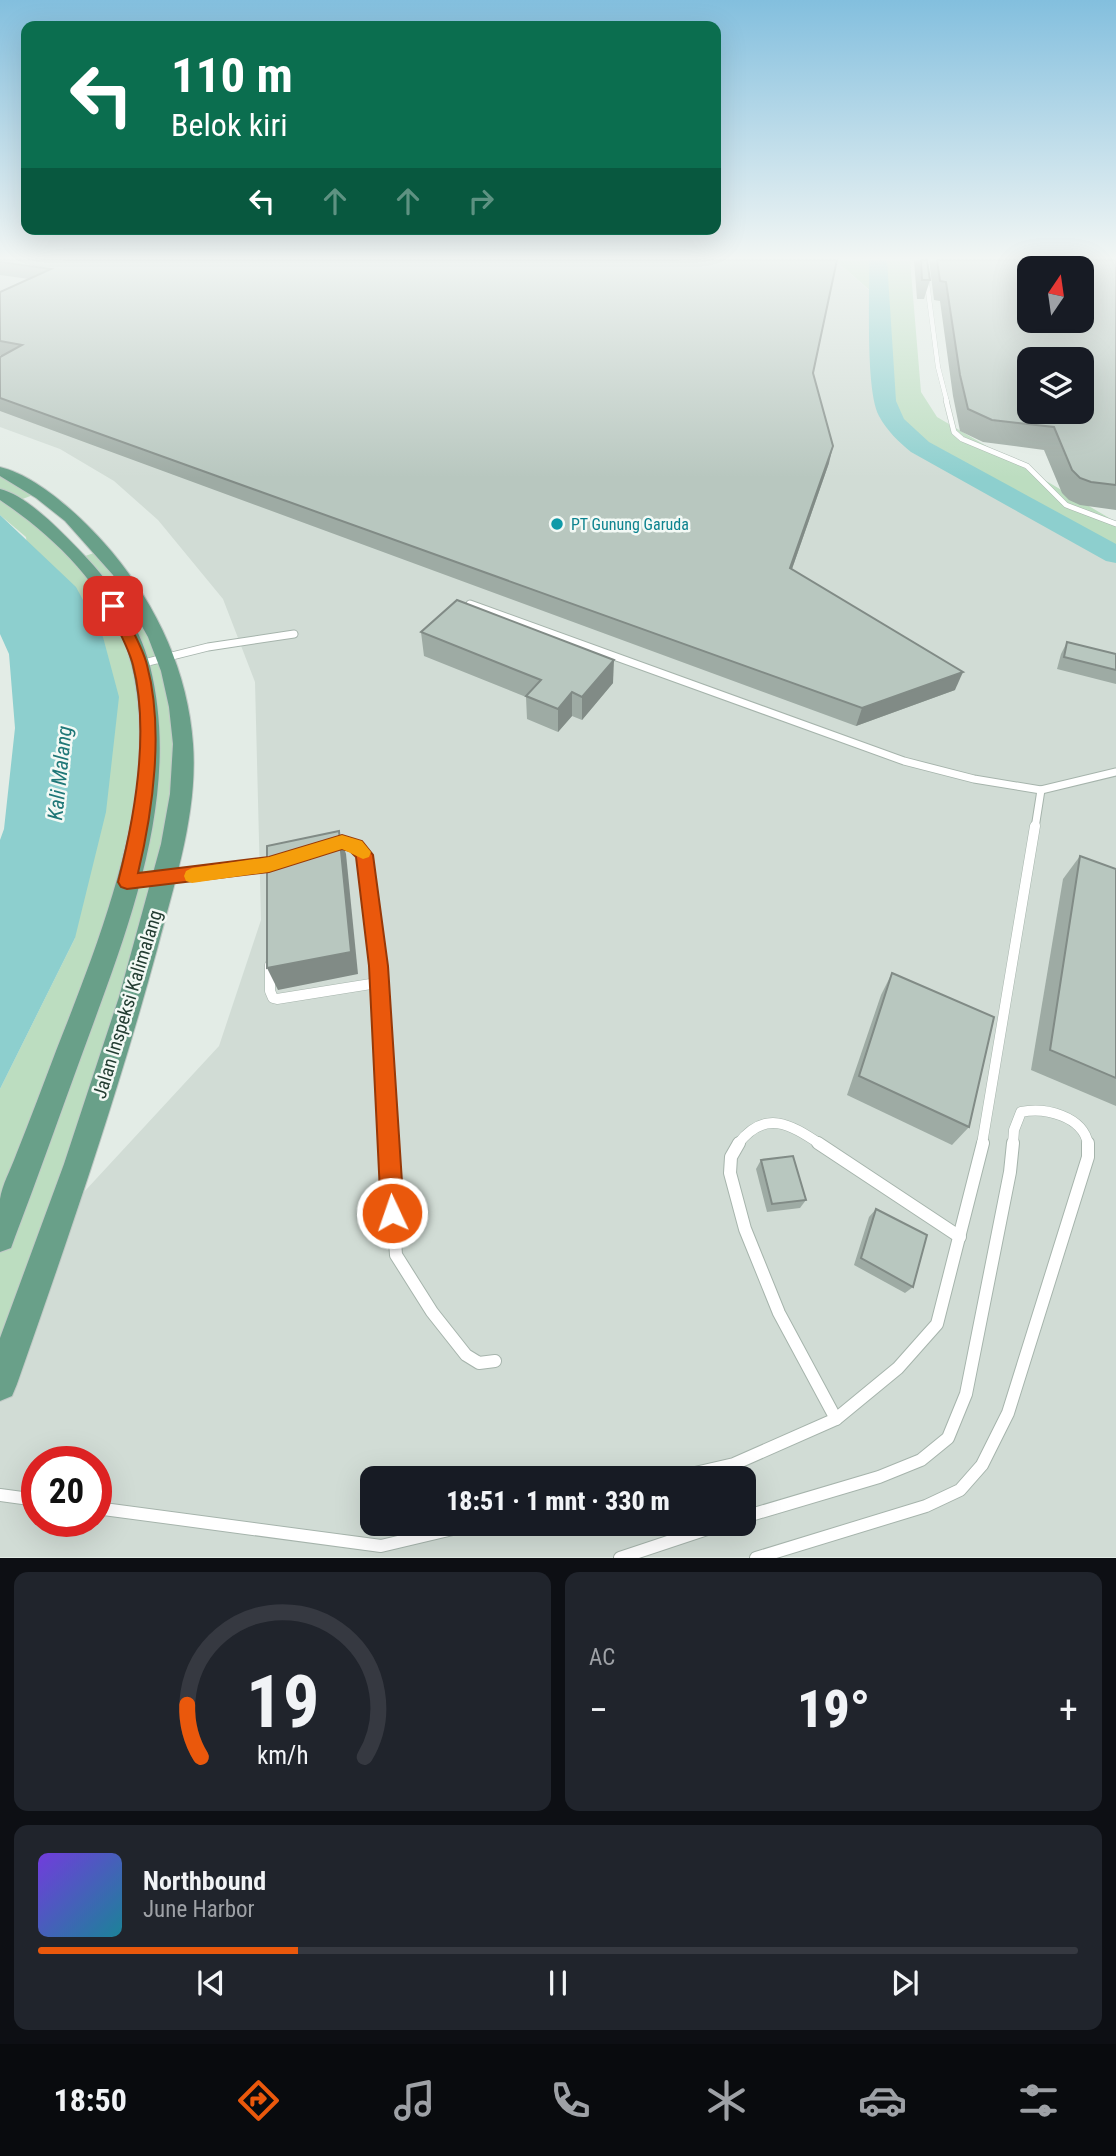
<!DOCTYPE html>
<html lang="id">
<meta charset="utf-8">
<style>
:root{--surface:#171b24;--page:#20242c;--text:#f1f3f6;--muted:#9ea1a6;--line:#363941;--accent:#ea580c}
body{margin:0;font-family:"Roboto Condensed",sans-serif;background:var(--page);color:var(--text);height:100vh;display:flex;flex-direction:column;font-size:26px;white-space:nowrap}
*{box-sizing:border-box;margin:0}
p{font-size:23px;color:var(--muted)}
.icon{flex:none;width:38px;height:38px;fill:none;stroke:currentColor;stroke-width:2;stroke-linecap:round;stroke-linejoin:round}
.map{position:relative;height:1558px;overflow:hidden}
.drawer{display:flex;flex-direction:column;gap:14px;padding:14px;background:#0d0f14;flex:1}
.drawer>*{flex:none}
.hud{position:absolute;left:21px;top:21px;width:700px;height:214px;border-radius:14px;box-shadow:0 7px 28px #0002;background:#0b6e4f;color:#fff;overflow:hidden}
.needle{width:46px;rotate:13deg}
.controls{position:absolute;left:1017px;top:256px;display:grid;gap:14px}
.controls a{display:grid;place-items:center;width:77px;height:77px;border-radius:14px;background:var(--surface);box-shadow:0 7px 28px #0002;font-size:35px}
.speed{position:absolute;left:21px;top:1446px;display:flex;gap:14px;font-size:35px;font-weight:700;text-align:center}
.speed>*{display:grid;place-content:center;width:91px;height:91px;border-radius:50%;background:var(--surface);box-shadow:0 7px 28px #0002;line-height:1}
.speed .limit{border:10px solid #d22;background:#fff;color:#111}
.pin{position:absolute;display:grid;place-items:center;width:60px;height:60px;color:#fff;margin:-30px;border-radius:14px;box-shadow:0 4px 10px #0006}
.me{position:absolute;width:77px;margin:-38px;rotate:357deg;stroke-linejoin:round;filter:drop-shadow(0 0 5px #0008)}
.turn{display:flex;align-items:center;gap:24px;height:147px;padding:0 35px;font-size:32px}
.turn .icon{width:91px;height:91px;stroke-width:2.5}
.turn b{display:block;font-size:49px;line-height:60px}
.lanes{display:flex;align-items:center;height:66px;padding:0 35px;background:#0003;justify-content:center;gap:35px;direction:ltr}
.lanes .off{opacity:.35}
.big{font-size:52px;font-weight:800;line-height:1.1}
.drawer .tile{flex:1;display:flex;flex-direction:column;justify-content:center;gap:10px;min-width:0;padding:0 24px;border-radius:14px;background:var(--page)}
.drawer .dial{align-items:center;gap:0}
.dial svg{height:182px;overflow:visible;fill:none;stroke:var(--line);stroke-width:7;stroke-linecap:round;text-anchor:middle}
.dial text{fill:var(--text);stroke:none}
.song{display:flex;align-items:center;gap:21px}
.cover{width:84px;height:84px;border-radius:10px;background:linear-gradient(135deg,hsl(260 70% 55%),hsl(190 70% 35%))}
.played{height:7px;border-radius:4px;background:linear-gradient(90deg,var(--accent) 25%,var(--line) 25%)}
.keys{display:flex;justify-content:space-around;direction:ltr}
.heat{display:flex;justify-content:space-between;align-items:center;font-size:38px;direction:ltr}
.drawer .tiles{flex:1;display:grid;gap:14px;grid-template-columns:1fr 1fr}
.tile:last-child{grid-column:span 2}
.trip{position:absolute;left:360px;top:1466px;width:396px;height:70px;border-radius:14px;background:var(--surface);box-shadow:0 7px 28px #0002;font-weight:800;line-height:70px;text-align:center}
.dock{display:flex;height:112px;justify-content:space-around;align-items:center;background:#090b0e;color:var(--muted)}
.dock .icon{width:49px;height:49px}
.dock .on{color:var(--accent)}
.dock b{font-size:32px;color:var(--text)}
.map>svg:first-child{display:block}
</style>
<div class="map">
<svg width="1116" height="1558" viewBox="0 0 1116 1558">
<rect width="100%" height="100%" fill="#e3ece6"/>
<path fill="#d1dcd5" fill-rule="evenodd" d="M0 260H835L880 300 886 409 906 435 920 447 1116 555V1557H0V1381L59 1219 219 1046 261 920 255 682 223 599 158 520 114 481 60 449 0 427ZM37 1461H96V1521H37ZM373 1479H744V1524H373Z"/>
<g fill="#bcddc0">
<path d="M835 260H910L921 392 937 417 1116 522V555L920 447 906 435 886 409 881 300Z"/>
<path d="M0 471 38 493 15 502 79 558 103 550 150 620 178 696V819L0 1381V1089L75 938 26 537 0 515Z"/>
</g>
<path fill="#8dcfce" d="M0 515 76 587 103 637 119 697 106 812 75 938 0 1089V840L4 829 15 728 9 654 0 634Z"/>
<g fill="none" stroke-linecap="round" stroke-linejoin="round">
<path fill="#8dcfce" fill-rule="evenodd" d="M869 260H887L896 401 904 419 929 442 1116 544V563L1106 561 911 452C899 442 887 431 879 416 865 389 870 295 869 260Z"/>
<defs>
<path id="lane-far4" d="M924 260 938 367 947 402"/>
<path id="lane-far3" d="M946 400 954 432 962 439 1027 466 1066 505 1116 524"/>
<g id="lane-far2">
<path d="M470 604 904 761 974 779 1041 790 1116 772"/>
<path d="M140 664 208 647 294 634"/>
<path d="M1035 828 1041 790"/>
</g>
<g id="lane-far1">
<path d="M130 881 236 870 276 862"/>
<path d="M270 965V991L273 998 277 999 377 983 378 966 364 854 350 844 332 845"/>
<path d="M377 983 388 1144"/>
<path d="M738 1144C765 1109 790 1124 820 1144"/>
<path d="M982 1144 1035 826"/>
<path d="M1013 1144 1014 1130 1021 1112C1045 1107 1083 1116 1088 1144"/>
</g>
<g id="lane">
<path d="M388 1143 396 1255 432 1312 466 1355 479 1363 495 1361"/>
<path d="M739 1143 731 1157 730 1173 745 1229 779 1313 836 1419"/>
<path d="M818 1143 960 1237"/>
<path d="M669 1479 734 1464 836 1419 898 1368 937 1324 983 1143"/>
<path d="M0 1495 37 1500"/>
<path d="M96 1508 381 1546 474 1524"/>
<path d="M744 1517 879 1477 921 1460 948 1438 966 1394 1010 1172 1013 1143"/>
<path d="M620 1558 722 1524"/>
<path d="M756 1558 926 1506 960 1490 982 1465 1008 1413 1088 1157V1143"/>
</g>
<g id="primary">
<path d="M0 467C39 476 87 522 112 552 158 607 188 673 193 744 198 812 175 881 158 946 118 1094 68 1239 17 1384L12 1396 0 1401V1338L64 1164 119 997 161 844 170 794 173 744 169 707 161 671 148 637 113 575 65 521 36 498 0 476Z"/>
<path d="M0 489C27 495 64 534 83 554 113 585 139 624 150 666 183 798 125 936 81 1057 59 1117 38 1177 15 1237L11 1248 0 1252C0 1235 0 1217 0 1199 2 1185 11 1169 16 1155 30 1120 43 1085 56 1051 102 934 171 766 124 641 101 582 51 534 0 500Z"/>
</g>
</defs>
<use href="#lane-far4" stroke="#a6b4ac" stroke-width="5"/>
<use href="#lane-far3" stroke="#a6b4ac" stroke-width="6"/>
<use href="#lane-far2" stroke="#a6b4ac" stroke-width="9"/>
<use href="#lane-far1" stroke="#a6b4ac" stroke-width="11"/>
<use href="#lane" stroke="#a6b4ac" stroke-width="14"/>
<use href="#primary" stroke="#c1c9c6" stroke-width="2"/>
<use href="#lane-far4" stroke="#fff" stroke-width="4.5"/>
<use href="#lane-far3" stroke="#fff" stroke-width="5"/>
<use href="#lane-far2" stroke="#fff" stroke-width="7"/>
<use href="#lane-far1" stroke="#fff" stroke-width="10"/>
<use href="#lane" stroke="#fff" stroke-width="12"/>
<use href="#primary" fill="#69a089" fill-rule="evenodd"/>
</g>
<g fill="#9eaba4">
<path d="M0 260 813 373 829 463 792 569 955 690 856 726 0 411V357L2 356 0 355V292L29 279 0 275Z"/>
<path d="M914 260H927L930 280 924 299H917Z"/>
<path d="M929 260H1116V510L1080 505 1069 500 1062 493 1044 450 983 442 960 431 953 396 940 301 934 300Z"/>
<path d="M421 632 613 683 582 720 572 716 558 732 527 719 526 697 424 656Z"/>
<path d="M1067 642 1116 654V684L1057 669 1061 654Z"/>
<path d="M1080 856 1116 869V1106L1031 1070 1063 879Z"/>
<path d="M892 973 969 1127 952 1145 847 1095 881 995Z"/>
<path d="M761 1160 806 1200 800 1208 767 1212 756 1169Z"/>
<path d="M876 1209 913 1287 905 1293 854 1265 869 1217Z"/>
</g>
<g fill="#818b86">
<path d="M833 446 829 463 786 586 790 568Z"/>
<path d="M614 660 613 683 582 720V697Z"/>
<path d="M963 672 955 690 856 726 862 708Z"/>
<path d="M572 692V716L558 732V709Z"/>
<path d="M339 831 346 854 358 974 278 990 267 968Z"/>
</g>
<g fill="#b8c7bf" stroke="#818b86" stroke-width="2" fill-rule="evenodd">
<path d="M0 260H837L813 373 833 446 790 568 963 672 862 708 0 398V357L22 345 0 341V292L51 269 0 262Z"/>
<path d="M921 260H927L930 280H922Z"/>
<path d="M937 260H1116V485L1091 482 1080 478 1072 470 1054 427 992 420 968 409 960 375 946 282 940 281ZM1029 268H1082V320H1029ZM1029 359H1082V411H1029Z"/>
<path d="M457 600 614 660 582 697 572 692 558 709 526 696 541 680 421 632Z"/>
<path d="M1067 642 1116 654V670L1064 657Z"/>
<path d="M339 831 351 952 267 968V846Z"/>
<path d="M1080 856 1116 869V1078L1050 1050Z"/>
<path d="M892 973 994 1017 969 1127 859 1076Z"/>
<path d="M793 1156 806 1200 772 1204 761 1160Z"/>
<path d="M876 1209 927 1235 913 1287 861 1258Z"/>
</g>
<linearGradient id="sky" x2="0" y2="1"><stop stop-color="#83bfde"/><stop offset="0.54" stop-color="#f2f6f4"/><stop offset="1" stop-color="#f2f6f4" stop-opacity="0"/></linearGradient>
<rect width="1116" height="478" fill="url(#sky)"/>
<path fill="#ea580c" stroke="#983908" stroke-width="2" d="M113 602 120 606C129 625 142 645 147 665 164 729 153 810 138 873L269 857 342 835 362 841 373 855 388 966 404 1213 400 1221 392 1224 384 1221 381 1213 369 966 356 857 350 851 342 849 269 872 127 889 121 887 118 882C135 816 150 732 133 665 128 645 115 625 107 606Z"/>
<path fill="#f59e0b" d="M342 835 362 841 371 852 369 857 363 859 342 849 269 872 192 883 186 881 184 876 186 871 192 868 269 857Z"/>
<circle fill="#0f9aa8" stroke="#f3f9f5" stroke-width="2.5" cx="557" cy="524" r="7"/>
<g text-anchor="middle" stroke-width="5" stroke-linejoin="round" paint-order="stroke">
<g font-size="16" fill="#0d838f" stroke="#f3f9f5" text-anchor="start">
<text x="571" y="530">PT Gunung Garuda</text>
</g>
<g font-size="19" fill="#233d32" stroke="#f3f9f5">
<text transform="translate(127 1004) rotate(-73)" y="7">Jalan Inspeksi Kalimalang</text>
</g>
<g font-size="21" font-style="italic" fill="#1f7777" stroke="#f3f9f5">
<text transform="translate(60 773) rotate(-84)" y="7">Kali Malang</text>
</g>
</g>
</svg>
<div class="controls">
<a><svg class="needle" viewBox="-14 -14 28 28"><path d="M0-13l5 13h-10z" fill="#e53935"/><path d="M0 13l5-13h-10z" fill="#9ea1a6"/></svg></a>
<a><svg class="icon" aria-label="layers" viewBox="0 0 24 24"><path d="M12 4l9 5-9 5-9-5zM3 14l9 5 9-5"/></svg></a>
</div>
<div class="speed"><div class="limit">20</div></div>
<div class="pin" style="left:113px;top:606px;background:#d93025"><svg class="icon" aria-label="arrive" viewBox="0 0 24 24"><path d="M6 21V4h12l-3 4 3 4H6"/></svg></div>
<svg class="me" style="left:392px;top:1213px" viewBox="-20 -20 40 40"><circle r="17" fill="#ea580c" stroke="#fff" stroke-width="3"/><path d="M0-11L8 9 0 5-8 9z" fill="#fff"/></svg>
<div class="trip">18:51 · 1 mnt · 330 m</div>
<div class="hud">
<div class="turn"><svg class="icon" aria-label="left" viewBox="0 0 24 24"><path d="M17 20v-9H6M10 6l-5 5 5 5"/></svg><div><b>110 m</b>Belok kiri</div></div>
<div class="lanes"><svg class="icon" aria-label="left" viewBox="0 0 24 24"><path d="M17 20v-9H6M10 6l-5 5 5 5"/></svg><svg class="icon off" aria-label="ahead" viewBox="0 0 24 24"><path d="M12 20V5M6 11l6-6 6 6"/></svg><svg class="icon off" aria-label="ahead" viewBox="0 0 24 24"><path d="M12 20V5M6 11l6-6 6 6"/></svg><svg class="icon off" aria-label="right" viewBox="0 0 24 24"><path d="M7 20v-9h11M14 6l5 5-5 5"/></svg></div>
</div>
</div>
<section class="drawer">
<div class="tiles">
<div class="tile dial"><svg viewBox="0 0 100 80">
<path d="M14 69A42 42 0 1 1 86 69"/>
<path d="M14 69A42 42 0 0 1 8 46" stroke="#ea580c"/>
<text x="50" y="56" font-size="32" font-weight="700">19</text>
<text x="50" y="72" font-size="11">km/h</text>
</svg></div>
<div class="tile"><p>AC</p>
<div class="heat"><a>−</a><b class="big">19°</b><a>+</a></div>
</div>
<div class="tile">
<div class="song"><i class="cover"></i><div><b>Northbound</b><p>June Harbor</p></div></div>
<div class="played"></div>
<div class="keys"><svg class="icon" aria-label="previous" viewBox="0 0 24 24"><path d="M18 5L8 12l10 7zM5 5v14"/></svg><svg class="icon" aria-label="pause" viewBox="0 0 24 24"><path d="M8 5v14M16 5v14"/></svg><svg class="icon" aria-label="next" viewBox="0 0 24 24"><path d="M6 5l10 7-10 7zM19 5v14"/></svg></div>
</div>
</div>
</section>
<nav class="dock">
<b>18:50</b>
<svg class="icon on" aria-label="directions" viewBox="0 0 24 24"><path d="M12 3l9 9-9 9-9-9zM9 14v-3h6M13 9l2 2-2 2"/></svg>
<svg class="icon" aria-label="music" viewBox="0 0 24 24"><path d="M9 18V5l10-2v13"/><circle cx="6" cy="18" r="3"/><circle cx="16" cy="16" r="3"/></svg>
<svg class="icon" aria-label="phone" viewBox="0 0 24 24"><path d="M5 4h4l2 5-3 2q2 4 5 5l2-3 5 2v4C11 20 4 13 5 4z"/></svg>
<svg class="icon" aria-label="climate" viewBox="0 0 24 24"><path d="M12 3v18M4 7l16 10M4 17L20 7"/></svg>
<svg class="icon" aria-label="car" viewBox="0 0 24 24"><path d="M5 17H2v-5l4-1 3-4h7l3 4 3 1v5h-3M9 17h6M6 11h13"/><circle cx="7" cy="17" r="2"/><circle cx="17" cy="17" r="2"/></svg>
<svg class="icon" aria-label="filters" viewBox="0 0 24 24"><path d="M4 7h16M4 17h16"/><circle cx="9" cy="7" r="2"/><circle cx="15" cy="17" r="2"/></svg>
</nav>
